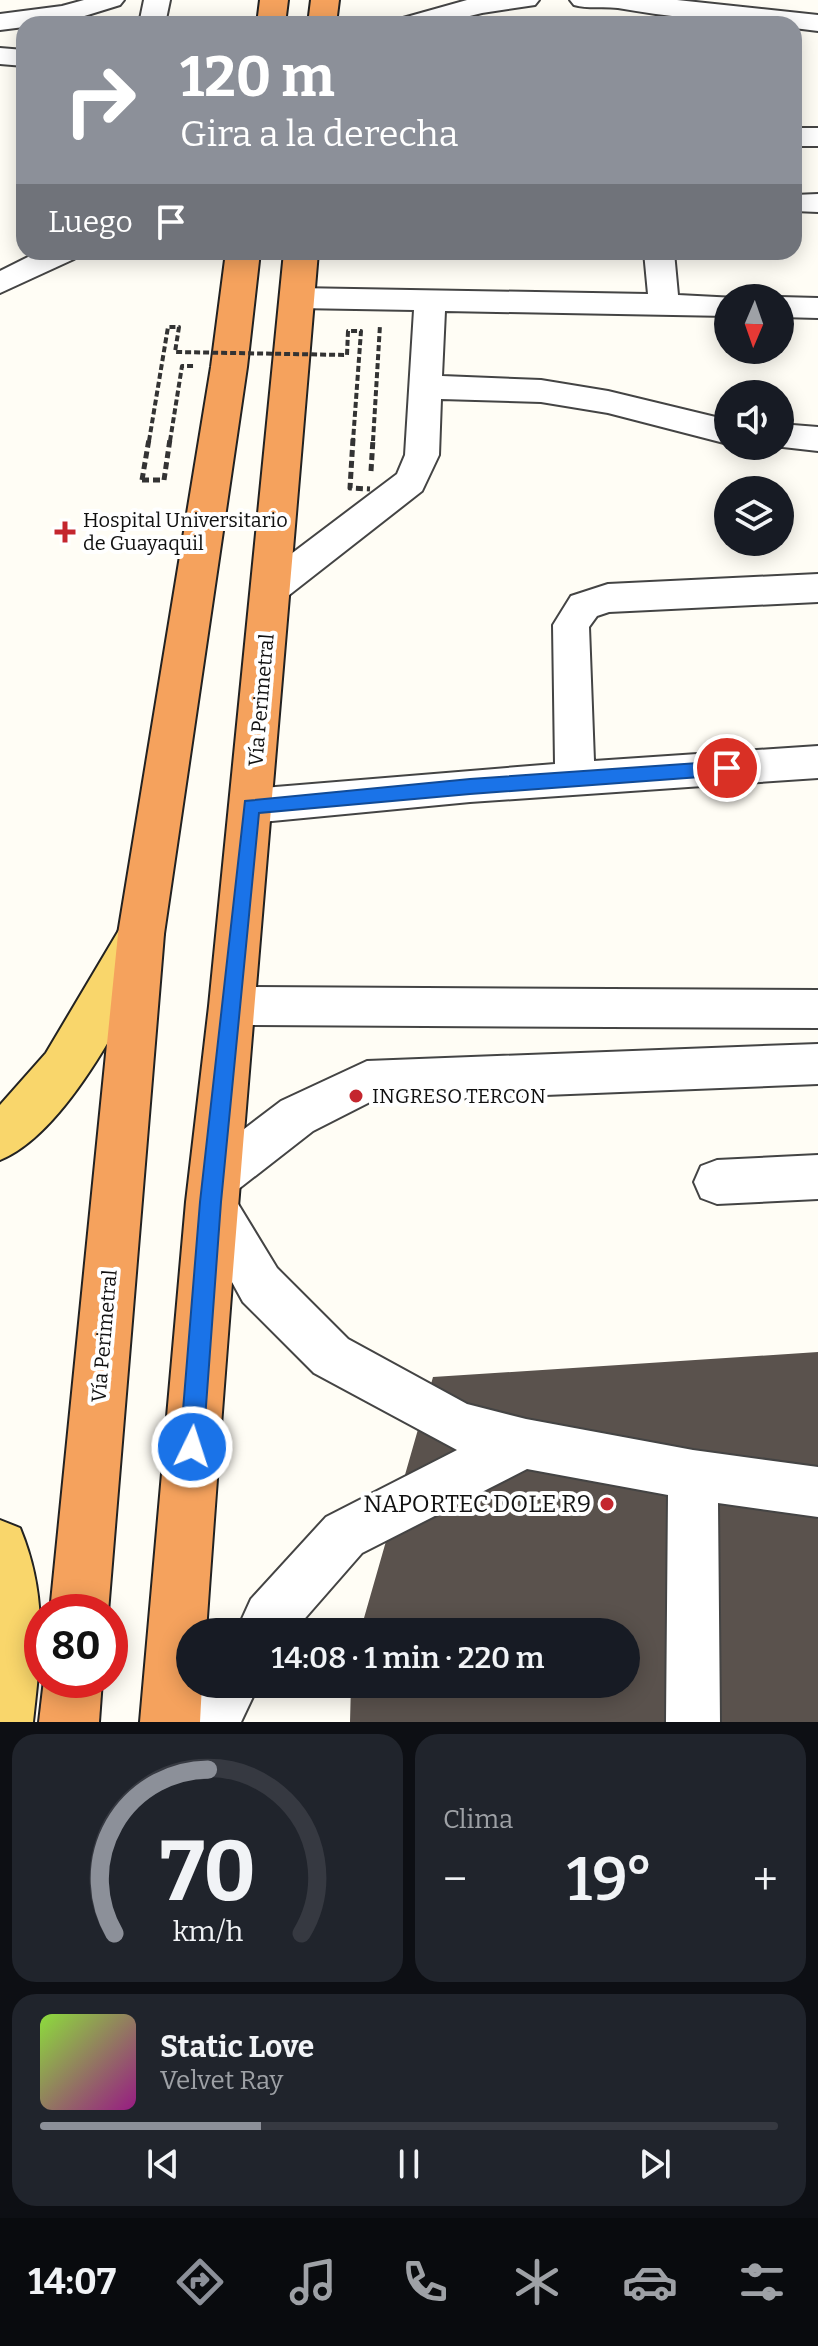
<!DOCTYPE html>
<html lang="es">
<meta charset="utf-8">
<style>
:root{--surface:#171b24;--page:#20242c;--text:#f1f3f6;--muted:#9ea1a6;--line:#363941;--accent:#8c9099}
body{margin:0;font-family:Bitter,serif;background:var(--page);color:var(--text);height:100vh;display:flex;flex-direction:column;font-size:30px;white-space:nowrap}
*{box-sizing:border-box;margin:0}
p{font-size:26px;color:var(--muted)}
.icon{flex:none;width:44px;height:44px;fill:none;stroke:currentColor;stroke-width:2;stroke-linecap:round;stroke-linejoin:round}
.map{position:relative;height:1722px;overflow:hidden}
.side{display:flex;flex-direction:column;gap:12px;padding:12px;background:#0d0f14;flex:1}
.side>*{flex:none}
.banner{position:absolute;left:16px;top:16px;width:786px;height:244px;border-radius:24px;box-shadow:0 4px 20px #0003;background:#8c9099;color:#fff;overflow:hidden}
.needle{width:52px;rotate:182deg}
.buttons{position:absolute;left:714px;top:284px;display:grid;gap:16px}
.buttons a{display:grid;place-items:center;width:80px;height:80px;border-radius:50%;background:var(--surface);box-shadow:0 4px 20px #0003;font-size:40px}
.speed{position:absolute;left:24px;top:1594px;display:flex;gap:16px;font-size:40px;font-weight:700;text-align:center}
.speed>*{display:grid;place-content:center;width:104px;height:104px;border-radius:50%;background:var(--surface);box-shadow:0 4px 20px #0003;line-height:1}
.speed .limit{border:12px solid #d22;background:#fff;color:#111}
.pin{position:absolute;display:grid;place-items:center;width:68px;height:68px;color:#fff;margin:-34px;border:4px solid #fff;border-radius:50%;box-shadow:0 2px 8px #0007}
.me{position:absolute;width:88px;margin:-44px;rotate:4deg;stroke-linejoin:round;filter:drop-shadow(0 0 6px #0008)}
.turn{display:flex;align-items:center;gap:28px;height:168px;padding:0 32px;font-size:36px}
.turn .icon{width:104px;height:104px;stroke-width:2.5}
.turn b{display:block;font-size:56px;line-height:68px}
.then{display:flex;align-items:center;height:76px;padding:0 32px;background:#0003;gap:16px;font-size:30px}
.big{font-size:60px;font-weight:600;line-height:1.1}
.side .card{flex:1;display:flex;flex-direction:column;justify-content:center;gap:12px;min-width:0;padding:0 28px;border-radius:24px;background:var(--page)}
.side .dial{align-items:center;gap:0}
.dial svg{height:208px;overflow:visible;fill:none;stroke:var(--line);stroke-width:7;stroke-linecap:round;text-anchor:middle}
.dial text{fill:var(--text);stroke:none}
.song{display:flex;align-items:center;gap:24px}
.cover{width:96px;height:96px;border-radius:12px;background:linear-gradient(135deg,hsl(90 70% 55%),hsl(310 70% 35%))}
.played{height:8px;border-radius:4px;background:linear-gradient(90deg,var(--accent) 30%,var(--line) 30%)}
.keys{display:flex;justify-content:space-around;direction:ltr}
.heat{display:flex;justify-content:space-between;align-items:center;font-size:44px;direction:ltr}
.side .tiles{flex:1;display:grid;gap:12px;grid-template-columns:1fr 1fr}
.card:last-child{grid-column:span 2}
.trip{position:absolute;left:176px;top:1618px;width:464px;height:80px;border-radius:40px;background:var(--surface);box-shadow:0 4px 20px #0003;font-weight:600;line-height:80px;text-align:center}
.menu{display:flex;height:128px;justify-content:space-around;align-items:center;background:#090b0e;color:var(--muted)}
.menu .icon{width:56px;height:56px}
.menu .active{color:var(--accent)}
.menu b{font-size:36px;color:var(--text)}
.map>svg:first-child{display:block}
</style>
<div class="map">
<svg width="818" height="1722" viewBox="0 0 818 1722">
<rect width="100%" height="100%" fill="#fffdf5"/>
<path fill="#5a524d" d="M818 1352V1722H350L351 1684H626V1632H360L433 1377Z"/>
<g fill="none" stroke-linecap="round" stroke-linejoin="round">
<defs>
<g id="minor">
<path d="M84 0H124L120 5 65 22 24 24V27L0 30V14L62 6Z"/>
<path d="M144 0H170L165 24H139Z"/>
<path d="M467 0H539L535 5 482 13 437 24H399L403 18Z"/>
<path d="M570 0H677L818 15V31L794 28V24C736 24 675 18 618 8 603 6 588 9 574 5Z"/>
<path d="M0 48 24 50V66L0 64Z"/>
<rect x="794" y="128" width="24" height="18"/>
<path d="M818 194V212L794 211V195Z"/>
<path d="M38 252H78L74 259 0 293V271Z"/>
<path d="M644 252H674L678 295 736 298H728V316L445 311 442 376 541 380 608 391 728 420V444L608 413 541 402 441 399 439 455 422 491 284 599 271 603 258 599 253 589 258 579 397 474 405 455 414 310 297 308 286 305 282 298 286 291 297 288 648 294Z"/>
<path d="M780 297 818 298V318L780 317V298H775Z"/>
<path d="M780 424 818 427V451L774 446H780Z"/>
<path d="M818 574V602L609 612 597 616 589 627 594 761 818 746V778L470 802 251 823 237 818 231 806 237 794 251 789 555 764 553 625 571 596 608 584Z"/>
<path d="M232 987 818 990V1028L232 1025 217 1020 211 1006 217 992Z"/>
<path d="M818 1044V1084L370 1102 313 1131 232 1194 277 1268 348 1339 467 1404 526 1419 693 1450 818 1467V1517L718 1503 720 1722H666L668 1495 527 1469 362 1553 293 1632H236L251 1599 326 1517 457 1450 314 1373 243 1302 188 1202 194 1189 190 1181 197 1165 281 1101 367 1061Z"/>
<path d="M818 1155V1199L717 1204 701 1198 694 1182 701 1166 717 1160Z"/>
<path d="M202 1684H259L241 1722H184Z"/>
</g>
<g id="major">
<path d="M141 914 157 920 164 934C133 1000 69 1132 0 1160V1105L46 1053 125 920Z"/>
<path d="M0 1520 20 1528C48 1596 41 1651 33 1722H0Z"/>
</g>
<g id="highway">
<path d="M260 0H288L285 24H257Z"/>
<path d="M311 0H339L336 24H308Z"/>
<path d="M226 252H260L247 367 164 934 108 1612H50L118 934 211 367Z"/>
<path d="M284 252H318C280 712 238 1172 206 1632H190V1684H202L200 1722H140L186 1202 209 1006Z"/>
<path d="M44 1680H102L99 1722H39Z"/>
</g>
</defs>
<use href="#minor" stroke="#444" stroke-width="4"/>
<use href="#major" stroke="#222" stroke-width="4"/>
<use href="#highway" stroke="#222" stroke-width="4"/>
<g stroke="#333" stroke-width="4" stroke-dasharray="6 3" stroke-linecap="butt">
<path d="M170 441 182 366H196"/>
<path d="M373 441 380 325"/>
</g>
<g stroke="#333" stroke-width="5" stroke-dasharray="7 4" stroke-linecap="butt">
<path d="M371 471 373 439"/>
<path d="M142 480H164L170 439"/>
</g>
<use href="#minor" fill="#fff" fill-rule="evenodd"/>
<use href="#major" fill="#f9d66b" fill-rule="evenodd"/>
<use href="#highway" fill="#f5a25d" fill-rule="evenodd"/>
<path stroke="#333" stroke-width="4" stroke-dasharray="6 3" stroke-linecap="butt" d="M149 441 168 327H179L175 352 347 355 348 331H361L353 441"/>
<g stroke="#333" stroke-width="5" stroke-dasharray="7 4" stroke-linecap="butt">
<path d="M353 439 350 488 370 489"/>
<path d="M142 480 149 439"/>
</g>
</g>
<path fill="#1a73e8" stroke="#114b97" stroke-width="2" d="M727 761 736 768 727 775 470 794 259 813 221 1202 203 1447 200 1455 192 1458 184 1455 180 1447 200 1202 245 801 470 779Z"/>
<g fill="#c4262e" stroke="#fff" stroke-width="3">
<path d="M61 520h8v8h8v8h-8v8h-8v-8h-8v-8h8z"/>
<circle cx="356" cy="1096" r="8"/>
<circle cx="607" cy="1504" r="8"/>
</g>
<g text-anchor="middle" stroke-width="8" stroke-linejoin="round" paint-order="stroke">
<g font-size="20" fill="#111" stroke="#fff" text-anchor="start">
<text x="83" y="527">Hospital Universitario<tspan x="83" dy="23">de Guayaquil</tspan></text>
<text x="372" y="1103">INGRESO TERCON</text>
</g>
<g font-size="20" fill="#111" stroke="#fff">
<text transform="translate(261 700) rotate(-85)" y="7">Vía Perimetral</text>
<text transform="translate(104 1336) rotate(-85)" y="7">Vía Perimetral</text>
</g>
<g font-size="24" fill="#111" stroke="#fff" text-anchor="end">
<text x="591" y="1512">NAPORTEC DOLE R9</text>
</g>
</g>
</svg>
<div class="buttons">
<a><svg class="needle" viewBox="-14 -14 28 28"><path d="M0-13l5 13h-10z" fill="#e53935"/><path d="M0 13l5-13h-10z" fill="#9ea1a6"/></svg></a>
<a><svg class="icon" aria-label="sound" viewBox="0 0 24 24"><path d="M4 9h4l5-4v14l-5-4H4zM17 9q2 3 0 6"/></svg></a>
<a><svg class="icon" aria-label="layers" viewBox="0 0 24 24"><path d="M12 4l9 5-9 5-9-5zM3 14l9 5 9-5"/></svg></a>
</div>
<div class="speed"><div class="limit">80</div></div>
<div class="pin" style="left:727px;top:768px;background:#d93025"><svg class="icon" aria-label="arrive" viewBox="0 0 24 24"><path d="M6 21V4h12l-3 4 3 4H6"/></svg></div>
<svg class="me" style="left:192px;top:1447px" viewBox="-20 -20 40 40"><circle r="17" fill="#1a73e8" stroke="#fff" stroke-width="3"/><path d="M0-11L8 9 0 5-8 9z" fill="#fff"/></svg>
<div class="trip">14:08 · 1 min · 220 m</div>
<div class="banner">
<div class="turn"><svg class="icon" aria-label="right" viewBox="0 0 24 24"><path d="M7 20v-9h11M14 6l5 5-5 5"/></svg><div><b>120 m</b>Gira a la derecha</div></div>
<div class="then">Luego<svg class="icon" aria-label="arrive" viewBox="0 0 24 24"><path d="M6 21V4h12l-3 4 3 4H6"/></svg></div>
</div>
</div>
<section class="side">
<div class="tiles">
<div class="card dial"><svg viewBox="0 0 100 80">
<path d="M14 69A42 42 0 1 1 86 69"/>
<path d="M14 69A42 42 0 0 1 50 6" stroke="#8c9099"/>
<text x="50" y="56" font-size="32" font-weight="700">70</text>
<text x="50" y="72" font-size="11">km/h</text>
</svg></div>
<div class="card"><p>Clima</p>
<div class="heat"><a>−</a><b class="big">19°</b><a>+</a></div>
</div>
<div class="card">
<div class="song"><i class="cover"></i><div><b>Static Love</b><p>Velvet Ray</p></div></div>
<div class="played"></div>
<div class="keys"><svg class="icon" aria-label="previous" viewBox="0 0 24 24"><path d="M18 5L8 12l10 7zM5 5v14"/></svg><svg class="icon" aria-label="pause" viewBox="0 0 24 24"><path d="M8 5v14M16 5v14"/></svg><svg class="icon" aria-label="next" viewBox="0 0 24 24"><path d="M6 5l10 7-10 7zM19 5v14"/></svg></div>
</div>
</div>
</section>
<nav class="menu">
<b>14:07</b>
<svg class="icon active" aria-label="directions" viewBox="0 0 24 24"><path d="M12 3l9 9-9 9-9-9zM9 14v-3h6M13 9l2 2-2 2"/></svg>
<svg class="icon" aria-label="music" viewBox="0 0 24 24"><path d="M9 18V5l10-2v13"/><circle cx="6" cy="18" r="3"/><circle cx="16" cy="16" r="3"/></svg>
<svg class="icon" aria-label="phone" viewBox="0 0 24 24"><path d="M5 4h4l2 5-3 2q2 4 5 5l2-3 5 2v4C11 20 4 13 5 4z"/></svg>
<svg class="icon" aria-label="climate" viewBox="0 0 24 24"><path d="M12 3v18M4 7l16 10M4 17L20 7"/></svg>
<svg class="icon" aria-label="car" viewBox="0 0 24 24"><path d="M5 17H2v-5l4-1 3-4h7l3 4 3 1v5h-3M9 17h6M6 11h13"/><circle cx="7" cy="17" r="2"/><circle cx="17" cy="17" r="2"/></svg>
<svg class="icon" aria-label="filters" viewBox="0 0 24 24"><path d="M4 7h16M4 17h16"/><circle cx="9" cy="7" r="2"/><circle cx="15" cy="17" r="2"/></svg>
</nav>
